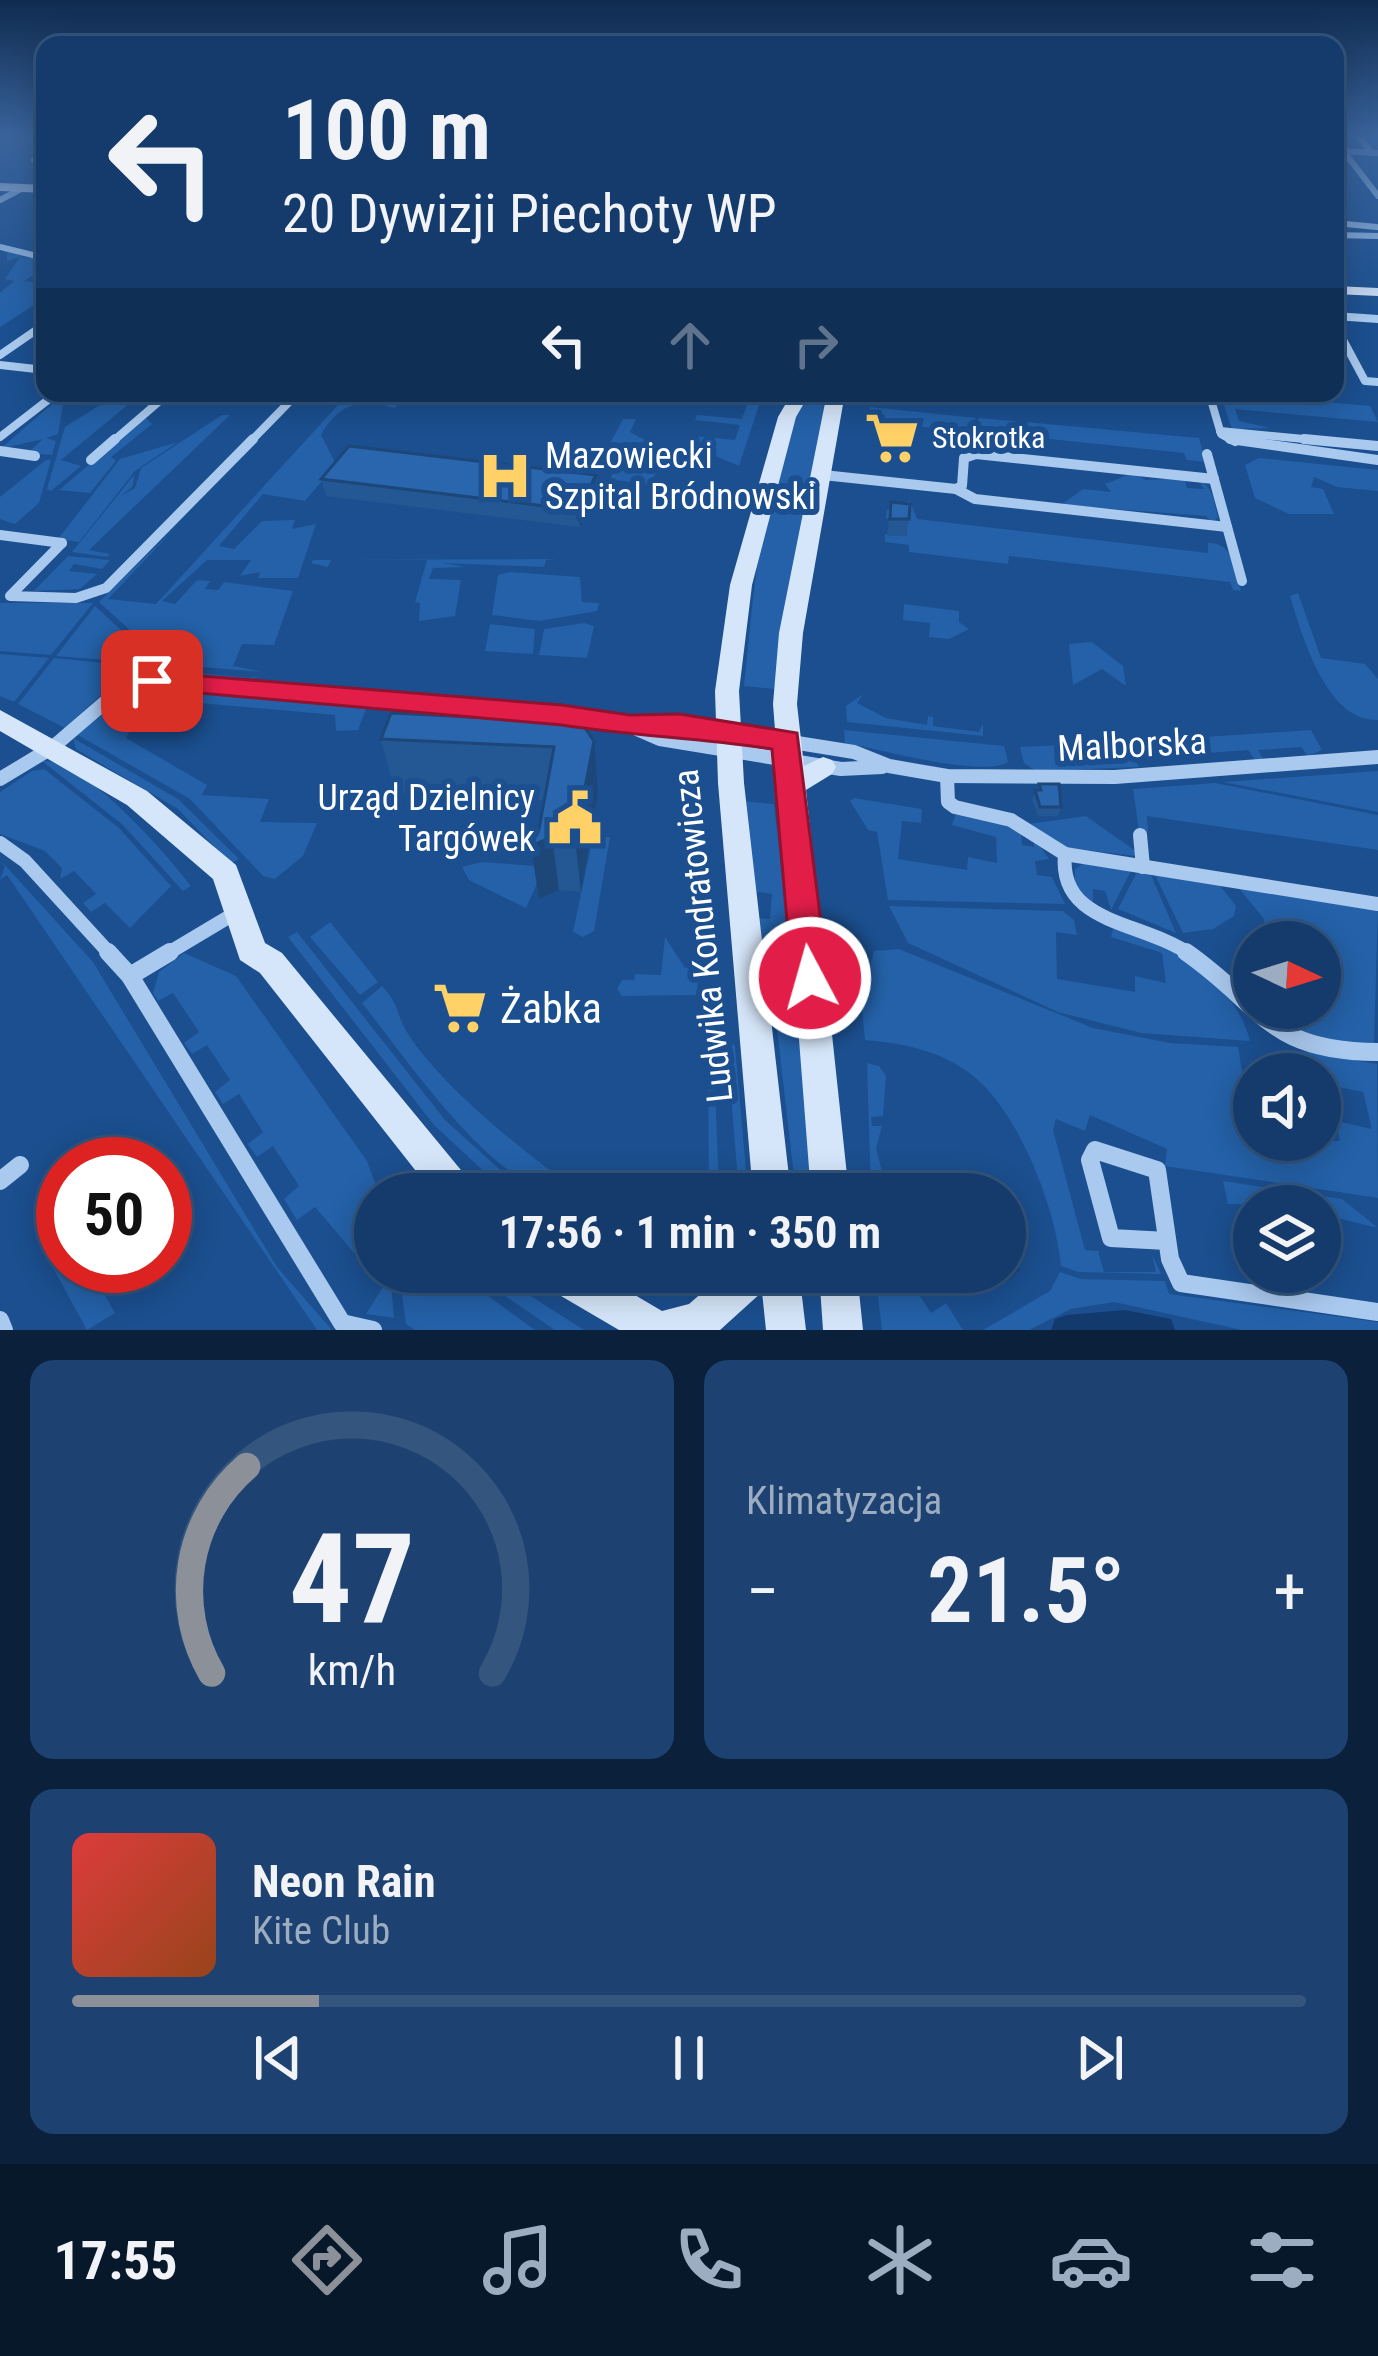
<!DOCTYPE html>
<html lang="pl">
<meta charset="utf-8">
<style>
:root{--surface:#143b6b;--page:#1d4271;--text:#f1f3f6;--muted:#9dadc1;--line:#33557e;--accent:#8c9099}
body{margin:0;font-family:"Roboto Condensed",sans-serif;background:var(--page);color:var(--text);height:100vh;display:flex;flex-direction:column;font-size:45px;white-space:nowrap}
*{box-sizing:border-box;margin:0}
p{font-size:39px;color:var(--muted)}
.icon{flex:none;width:66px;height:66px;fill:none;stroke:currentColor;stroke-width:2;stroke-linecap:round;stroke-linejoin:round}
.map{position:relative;height:1330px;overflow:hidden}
.side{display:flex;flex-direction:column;gap:30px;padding:30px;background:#0b203b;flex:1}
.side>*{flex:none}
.guide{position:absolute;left:36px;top:36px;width:1308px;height:366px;border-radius:24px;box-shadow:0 6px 30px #0003,0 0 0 3px var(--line);background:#143b6b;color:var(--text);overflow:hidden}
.needle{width:78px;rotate:94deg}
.fabs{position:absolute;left:1233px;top:921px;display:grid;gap:24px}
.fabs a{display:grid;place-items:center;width:108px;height:108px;border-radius:50%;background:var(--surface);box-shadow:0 6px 30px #0003,0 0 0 3px var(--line);font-size:60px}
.speed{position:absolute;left:36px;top:1137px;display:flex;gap:24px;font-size:60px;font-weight:700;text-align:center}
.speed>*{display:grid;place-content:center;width:156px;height:156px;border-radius:50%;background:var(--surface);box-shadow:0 6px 30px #0003,0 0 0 3px var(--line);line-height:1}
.speed .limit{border:18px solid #d22;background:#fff;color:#111}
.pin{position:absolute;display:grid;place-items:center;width:102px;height:102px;color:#fff;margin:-51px;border-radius:24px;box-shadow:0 6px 18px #0006}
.me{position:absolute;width:132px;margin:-66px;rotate:354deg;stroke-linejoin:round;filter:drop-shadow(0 0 9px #0008)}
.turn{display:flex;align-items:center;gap:42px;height:252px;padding:0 48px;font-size:54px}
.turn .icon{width:156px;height:156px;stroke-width:2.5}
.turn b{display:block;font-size:84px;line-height:102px}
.lanes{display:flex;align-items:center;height:114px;padding:0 48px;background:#0003;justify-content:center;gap:60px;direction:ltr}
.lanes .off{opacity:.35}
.big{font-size:90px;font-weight:700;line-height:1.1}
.side .tile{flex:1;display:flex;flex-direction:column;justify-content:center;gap:18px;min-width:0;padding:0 42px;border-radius:24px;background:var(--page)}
.side .dial{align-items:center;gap:0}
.dial svg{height:312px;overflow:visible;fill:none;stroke:var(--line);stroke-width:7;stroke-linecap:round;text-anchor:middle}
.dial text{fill:var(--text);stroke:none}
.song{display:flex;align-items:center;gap:36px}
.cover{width:144px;height:144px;border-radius:18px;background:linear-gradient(135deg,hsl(0 70% 55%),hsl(20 70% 35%))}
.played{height:12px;border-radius:6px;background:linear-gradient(90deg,var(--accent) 20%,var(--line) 20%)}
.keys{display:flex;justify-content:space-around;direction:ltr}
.heat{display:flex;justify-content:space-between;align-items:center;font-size:66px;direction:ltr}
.side .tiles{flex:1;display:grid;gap:30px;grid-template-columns:1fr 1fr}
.tile:last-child{grid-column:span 2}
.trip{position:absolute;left:354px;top:1173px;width:672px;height:120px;border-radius:60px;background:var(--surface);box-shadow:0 6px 30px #0003,0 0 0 3px var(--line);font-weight:700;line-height:120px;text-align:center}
.menu{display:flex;height:192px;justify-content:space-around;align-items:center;background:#08182b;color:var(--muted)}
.menu .icon{width:84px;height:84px}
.menu .on{color:var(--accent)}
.menu b{font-size:54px;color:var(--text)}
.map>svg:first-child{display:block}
</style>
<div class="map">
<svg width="1378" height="1330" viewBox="0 0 1378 1330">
<rect width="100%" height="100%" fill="#1b4f8f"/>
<g fill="#2461a8">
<path d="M14 250 22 257 44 259 45 268 24 281 45 284V298L0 327V293L14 281 5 279 20 257 7 261V252Z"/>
<path d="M65 393 58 434 46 438 56 441 52 455 28 453 43 439 0 449Z"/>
<path d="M69 393H131L156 400 146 408 149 402H131L61 460 81 466 51 491 47 489 65 427 103 403 68 399Z"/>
<path d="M349 393H394L404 399 394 408C362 397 338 404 321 435L336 464 305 501 263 494 219 546 234 549 262 521 295 520 292 529 316 524 298 578H258L260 572 240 576 251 560H207L162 601 175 604 197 580 210 581 205 589 218 590 224 582 293 591 274 645 242 644 233 666 263 672 167 664 99 602 178 525 108 599 156 604Z"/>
<path d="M751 393H763L739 466 692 446 694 436 735 440 740 425 695 420 697 415 742 419 747 405 703 400 705 395 749 399Z"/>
<path d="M807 393H825L823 414 776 689 744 686C754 591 761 478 807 393Z"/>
<path d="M1220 393 1370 406 1378 422 1235 409 1239 421 1270 428 1232 429Z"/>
<path d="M870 407 976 418 966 432 884 422 885 415 877 414 875 423 868 422Z"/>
<path d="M222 415H230L89 550 110 554 107 557 72 552 134 475 133 486 121 496 135 488 141 468Z"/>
<path d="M145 417 152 424 111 457 116 461 90 493 59 490Z"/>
<path d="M979 418 1199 438 1206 462 1187 460 1184 453 983 432 980 446 1020 450V456L971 450 969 432Z"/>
<path d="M623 419H636L630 432 666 451 650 485 610 479 623 451 607 449Z"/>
<path d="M178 442 135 471 79 542 58 539 120 459Z"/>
<path d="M1259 458 1378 470V491L1337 487 1314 477 1311 487 1323 489 1334 514H1289L1255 498 1245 465Z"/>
<path d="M46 460H51L39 503 15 524 0 519V497Z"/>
<path d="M1133 473 1146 480 1184 478 1187 488 1204 489 1198 480C1214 487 1214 502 1218 518L1211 522 1206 516 1061 505 1083 489 1111 492 1105 484Z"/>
<path d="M910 501 917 519 1208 553V543C1234 542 1235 570 1241 591L1233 590 1230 582 1009 556 1008 564 909 552V545L885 542V534L907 536V521L886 518 887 510Z"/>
<path d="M68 556 110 560 102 569 74 564 69 571 97 574 80 589 34 591Z"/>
<path d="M557 559 546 560 544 567 442 563 467 567 433 568 429 579 461 580 455 616 419 621 420 603 415 602 427 560H331L328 567 311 563 313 560Z"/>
<path d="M510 572 580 577 582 602 599 603 597 611 540 621 492 615 498 575Z"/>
<path d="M1298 593 1321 658 1365 664 1378 679V720C1326 722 1302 635 1290 596Z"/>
<path d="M0 603H93L51 655 0 651Z"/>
<path d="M904 604 959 611V622L969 629 949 639 929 637 930 623 903 620Z"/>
<path d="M95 606 158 664 56 656Z"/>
<path d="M584 623 594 626 587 658 539 655 544 629Z"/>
<path d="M490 624 535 629 533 654 485 651Z"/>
<path d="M1092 642 1123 666 1126 686 1102 669 1073 685 1069 644Z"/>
<path d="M0 654 49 658 14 702 0 696Z"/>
<path d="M54 658 249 678 261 675 242 683 123 675 65 728 18 704Z"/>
<path d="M152 687 357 704 366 709 358 730 336 731 335 715 131 697 124 705 118 701 133 689Z"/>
<path d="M863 694 857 703 886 718 927 725 928 716 933 717V726L979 732 983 723V736L847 722 846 706Z"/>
<path d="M118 714 110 727 131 729 126 738 207 785 202 795 269 799 260 822 317 823 303 856 275 879 263 876 190 799 76 734 101 715Z"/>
<path d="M844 730 1004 746 1008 762C983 778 878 749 845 743Z"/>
<path d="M1311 730 1322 750 1308 756 1301 747 1258 750 1263 759 1255 760 1248 750 1139 758 1130 742Z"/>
<path d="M73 738 178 799 239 859 231 864 178 809 76 749Z"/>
<path d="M1126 742 1139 767 1036 771 1024 763 1020 747Z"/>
<path d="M42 761C82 757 167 854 191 886L183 891 123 825Z"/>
<path d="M44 769 119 828 171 886 130 928 105 903 91 912 83 903 96 894 74 871 60 879 62 868 45 851 0 834V792L32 771Z"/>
<path d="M1378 771V812L1223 782Z"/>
<path d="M1215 783 1378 815V850L1147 816 1148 832 1139 831 1133 789Z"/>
<path d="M854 798 922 809 921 823 902 821 898 859 967 870 968 857 997 863 996 837 952 825 956 813 1021 828 1022 845 1034 847V838L1049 859 1035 861 1037 875 1052 877 1065 904 888 900 877 832 868 830 850 801Z"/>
<path d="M742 801 774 804 817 1194H796L776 1020 755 918 770 919 772 894 751 891Z"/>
<path d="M1086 816 1137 852 1135 856 1063 847 1028 824Z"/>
<path d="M593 836 610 837 594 931 583 937 573 932Z"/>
<path d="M0 862 4 864 93 962 277 1267 332 1330H317L7 875 0 880 5 866Z"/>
<path d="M482 862 536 866 535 874 541 875 526 908 469 880 462 867Z"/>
<path d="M1086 862 1132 869 1111 910 1105 891 1093 889V906L1075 884V869Z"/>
<path d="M1138 870 1151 875 1176 933 1118 909Z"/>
<path d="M1155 875 1218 883 1236 906 1234 916 1213 929 1183 933Z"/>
<path d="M1238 887 1378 908 1374 1044C1318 1052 1266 1026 1231 984L1254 991V1008H1320V942H1265L1264 919Z"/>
<path d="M889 906 1063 911 1074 920 1077 935 1056 932 1057 979 1135 992V976L1166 983 1162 953 1111 937 1114 924C1169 947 1234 978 1250 1041L1141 1033 1058 1012 908 943Z"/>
<path d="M330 922 378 982 360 995 310 937Z"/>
<path d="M297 932 445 1120 527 1194 507 1193 434 1125 288 937Z"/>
<path d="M665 937 685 968 691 965 697 971 698 995 622 996 617 989 622 980H634L635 974 661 975Z"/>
<path d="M899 949 1093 1028 1170 1043 1238 1047 1254 1140 1340 1141 1336 1121 1372 1129 1363 1092 1339 1087 1337 1079 1305 1073 1300 1051 1377 1064 1378 1198 1165 1166 1167 1149 1090 1115 1085 1131 1056 1119 1053 1130 1085 1250 1098 1251 1104 1272H1156L1152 1254 1161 1274 1078 1272 1061 1266C1056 1209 1021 1119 978 1080 947 1052 904 1043 865 1040L861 998 874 951Z"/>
<path d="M184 953 236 976 367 1161 379 1194 375 1272H390L394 1318 366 1314 383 1287 315 1207 297 1220 284 1199 299 1186 273 1146 257 1157 248 1144 263 1132 239 1094 223 1104 215 1092 230 1080 207 1045 192 1054 184 1043 199 1032 173 993 158 1001 153 993 159 972Z"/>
<path d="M382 986C398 1004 396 1009 403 1025 428 1073 507 1138 551 1171L540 1187C482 1170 401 1052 362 1003Z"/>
<path d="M714 1023 735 1046 748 1194H739L727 1047Z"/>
<path d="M695 1054 714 1059 719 1192H709L708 1066Z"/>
<path d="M867 1063 879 1066 886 1076 883 1116 871 1117 872 1126H882L876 1148 888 1194H871Z"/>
<path d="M1223 1181 1342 1199 1378 1228 1329 1216 1324 1220 1320 1206 1228 1204Z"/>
<path d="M63 1258V1266H88L115 1313 87 1330 52 1266Z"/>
<path d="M399 1272H455L535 1330H415L406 1324Z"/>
<path d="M470 1272H493L584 1330H555Z"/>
<path d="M875 1272H904L931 1313 946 1303 963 1330H882Z"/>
<path d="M1060 1272 1081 1279 1165 1281 1169 1294 1378 1322V1330H1242L1114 1302 1071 1309 1029 1330H983L1050 1291Z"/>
</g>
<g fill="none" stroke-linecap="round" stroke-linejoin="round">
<path fill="#123a6d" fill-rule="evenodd" d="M1125 1310 1171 1319 1175 1330H1051L1055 1319 1066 1315Z"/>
<g stroke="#a9c9ee" stroke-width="6">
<path d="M1358 136 1372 153"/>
<path d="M1335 140 1378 196"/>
<path d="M1343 151 1378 153"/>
<path d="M34 160 45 152"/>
<path d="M0 200 23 188"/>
<path d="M1335 223 1377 227"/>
<path d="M1335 235 1378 236"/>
<path d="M0 247 45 258"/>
</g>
<g stroke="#a9c9ee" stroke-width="8">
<path d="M1335 316 1378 319"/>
<path d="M1335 325 1365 381 1378 382"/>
<path d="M0 355 45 324"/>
<path d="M0 365 45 370"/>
<path d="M266 393 295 396"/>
<path d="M1209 393 1221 434 1235 442"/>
<path d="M1220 431 1335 442"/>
<path d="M0 437 57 393"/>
<path d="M112 442 169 393"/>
<path d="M250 442 298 393"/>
</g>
<g stroke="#a9c9ee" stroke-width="10">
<path d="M1230 439 1378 460"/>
<path d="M1304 439 1378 446"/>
<path d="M0 451 35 456"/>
<path d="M1207 454 1242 581"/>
<path d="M91 460 115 439"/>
<path d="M823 475 956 489 962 486 964 458 976 454 1214 479"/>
<path d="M956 489 975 499 1227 527"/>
<path d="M0 535 62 543"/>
<path d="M62 543 10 596 76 598 106 588 253 439"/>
</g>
<g stroke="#a9c9ee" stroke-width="14">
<path d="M637 729 660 739 841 769 882 767"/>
<path d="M947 776 948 802 955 807 1011 820 1065 854 1378 904"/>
<path d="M0 779 53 747 124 686 152 681 562 715 630 726H692L854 752 889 766 947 776 1115 777 1378 757"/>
<path d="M1140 835 1143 867"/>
<path d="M0 843 25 861 111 955"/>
<path d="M1065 854C1058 925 1141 920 1191 955"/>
<path d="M165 955 237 912"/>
</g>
<g stroke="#a9c9ee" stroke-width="18">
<path d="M108 952 130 976 342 1323 373 1330"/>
<path d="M1186 952C1266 1008 1267 1051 1378 1052"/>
<path d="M130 976 170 952"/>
<path d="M0 1181 20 1165"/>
<path d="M1167 1241 1111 1238 1090 1160 1095 1150 1157 1170 1170 1259 1181 1283 1378 1312"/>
<path d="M0 1320 4 1330"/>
</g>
<g fill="#d6e6fa" fill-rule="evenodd">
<path d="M0 183 45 185V193L0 191Z"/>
<path d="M1335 286 1378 288V296L1335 294Z"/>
<path d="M792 393H810L796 417 752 585 739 691 744 783 791 1194H753L718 783 715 691 730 585 778 417Z"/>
<path d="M827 393H845L803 633 797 704 804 766 823 757 832 760 836 767 832 774 806 790 849 1194H811L773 704 779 633Z"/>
<path d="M0 710 147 791 236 865 265 943 282 953 470 1181 476 1194H434L260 973 240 960 213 879 127 805 0 731Z"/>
<path d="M539 1272H596L662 1311 689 1304 726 1272H799L806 1330H766L762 1292 720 1330H619L544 1286Z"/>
<path d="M819 1272H857L863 1330H823Z"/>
</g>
</g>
<g fill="#245895">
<path d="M596 475 597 491 580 527 326 496 321 479Z"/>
<path d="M891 502 909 519 906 536H887Z"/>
<path d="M568 722 598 794 581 892 559 890 539 899 531 846 539 829 544 800 395 793 381 739Z"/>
<path d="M1039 784 1061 807 1058 816H1038L1032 799Z"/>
<path d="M972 1272H1005L1014 1277 984 1293Z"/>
</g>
<g fill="#1d4779">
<path d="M596 475 597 491 580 527 578 510Z"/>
<path d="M594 741 598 794 581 892 575 839Z"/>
<path d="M552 837 559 890 539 899 531 846Z"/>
<path d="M1018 1270 1014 1277 984 1293 987 1286Z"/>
</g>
<g fill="#2a66ad" stroke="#1d4779" stroke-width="3">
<path d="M349 446 596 475 578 510 321 479Z"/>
<path d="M891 502 910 504 909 519H890Z"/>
<path d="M391 713 568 722 585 728 594 741 575 839 552 837 531 846 539 829 554 747 381 739Z"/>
<path d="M1039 784H1059L1061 807H1040L1035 790H1041Z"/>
<path d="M973 1176 984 1194H935Z"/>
<path d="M1005 1249 1018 1270 987 1286 979 1272H1005Z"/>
</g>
<linearGradient id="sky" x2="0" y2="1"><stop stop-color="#0f2b4f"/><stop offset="0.42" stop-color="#39639b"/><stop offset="1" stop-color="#39639b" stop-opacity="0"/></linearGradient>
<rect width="1378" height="322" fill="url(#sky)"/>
<path fill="#e11d48" stroke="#92132f" stroke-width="3" d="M152 672 562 705 630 715 680 714 797 733 828 978 822 990 810 994 797 990 792 978 772 749C702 738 632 736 562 725L143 688V675Z"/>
<defs>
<symbol id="supermarket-bare" viewBox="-9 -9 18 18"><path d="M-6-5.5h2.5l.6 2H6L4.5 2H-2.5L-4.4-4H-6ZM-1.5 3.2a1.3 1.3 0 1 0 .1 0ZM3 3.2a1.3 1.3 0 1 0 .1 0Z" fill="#ffd166" stroke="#1b4f8f" stroke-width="2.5" paint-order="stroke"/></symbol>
<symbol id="hospital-bare" viewBox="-9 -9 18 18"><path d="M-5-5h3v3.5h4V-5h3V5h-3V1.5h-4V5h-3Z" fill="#ffd166" stroke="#1b4f8f" stroke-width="2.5" paint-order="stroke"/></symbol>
<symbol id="civic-bare" viewBox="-9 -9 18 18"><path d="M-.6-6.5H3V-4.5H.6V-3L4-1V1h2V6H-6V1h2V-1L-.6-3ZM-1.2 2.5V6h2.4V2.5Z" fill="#ffd166" stroke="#1b4f8f" stroke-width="2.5" paint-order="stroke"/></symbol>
</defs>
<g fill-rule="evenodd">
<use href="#supermarket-bare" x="854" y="400" width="76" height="76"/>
<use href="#hospital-bare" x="467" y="438" width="76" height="76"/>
<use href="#civic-bare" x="537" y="780" width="76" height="76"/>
<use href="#supermarket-bare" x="422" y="970" width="76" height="76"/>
</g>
<g text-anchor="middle" stroke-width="12" stroke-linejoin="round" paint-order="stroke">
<g font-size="30" fill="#fff" stroke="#1b4f8f" text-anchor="start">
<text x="932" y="448">Stokrotka</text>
</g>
<g font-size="36" fill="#fff" stroke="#1b4f8f" text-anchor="start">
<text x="545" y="468">Mazowiecki<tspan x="545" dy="41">Szpital Bródnowski</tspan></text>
<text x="535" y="810" text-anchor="end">Urząd Dzielnicy<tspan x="535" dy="41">Targówek</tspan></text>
</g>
<g font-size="36" fill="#fff" stroke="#1b4f8f">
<text transform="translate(1132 744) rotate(-3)" y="13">Malborska</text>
<text transform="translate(702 936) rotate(-96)" y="13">Ludwika Kondratowicza</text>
</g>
<g font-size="42" fill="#fff" stroke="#1b4f8f" text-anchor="start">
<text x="500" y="1023">Żabka</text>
</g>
</g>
</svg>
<div class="fabs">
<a><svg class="needle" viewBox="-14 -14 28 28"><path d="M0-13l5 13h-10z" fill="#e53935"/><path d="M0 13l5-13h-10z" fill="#9dadc1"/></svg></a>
<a><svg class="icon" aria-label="sound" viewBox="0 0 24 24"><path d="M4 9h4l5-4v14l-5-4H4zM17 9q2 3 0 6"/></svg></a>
<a><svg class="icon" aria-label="layers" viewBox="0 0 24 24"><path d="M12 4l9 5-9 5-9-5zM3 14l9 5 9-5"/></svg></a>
</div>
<div class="speed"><div class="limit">50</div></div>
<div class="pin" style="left:152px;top:681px;background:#d93025"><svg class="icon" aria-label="arrive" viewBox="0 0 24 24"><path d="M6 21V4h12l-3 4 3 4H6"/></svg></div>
<svg class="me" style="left:810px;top:978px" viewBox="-20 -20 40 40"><circle r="17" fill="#e11d48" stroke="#fff" stroke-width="3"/><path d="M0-11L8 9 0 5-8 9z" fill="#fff"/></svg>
<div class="trip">17:56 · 1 min · 350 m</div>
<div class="guide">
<div class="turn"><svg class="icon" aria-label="left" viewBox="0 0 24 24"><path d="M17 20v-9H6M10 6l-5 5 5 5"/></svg><div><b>100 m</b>20 Dywizji Piechoty WP</div></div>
<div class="lanes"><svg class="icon" aria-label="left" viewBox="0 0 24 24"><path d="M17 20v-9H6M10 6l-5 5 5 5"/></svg><svg class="icon off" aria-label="ahead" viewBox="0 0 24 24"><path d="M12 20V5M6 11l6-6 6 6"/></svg><svg class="icon off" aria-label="right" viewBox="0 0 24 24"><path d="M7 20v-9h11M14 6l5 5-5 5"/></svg></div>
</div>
</div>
<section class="side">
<div class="tiles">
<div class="tile dial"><svg viewBox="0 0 100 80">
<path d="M14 69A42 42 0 1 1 86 69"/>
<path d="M14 69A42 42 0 0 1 23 16" stroke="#8c9099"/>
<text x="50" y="56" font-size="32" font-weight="700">47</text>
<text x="50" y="72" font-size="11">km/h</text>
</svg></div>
<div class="tile"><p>Klimatyzacja</p>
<div class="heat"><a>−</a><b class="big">21.5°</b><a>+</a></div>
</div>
<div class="tile">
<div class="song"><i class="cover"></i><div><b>Neon Rain</b><p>Kite Club</p></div></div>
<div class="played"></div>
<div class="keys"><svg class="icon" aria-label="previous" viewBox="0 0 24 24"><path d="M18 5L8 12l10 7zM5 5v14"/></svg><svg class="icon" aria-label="pause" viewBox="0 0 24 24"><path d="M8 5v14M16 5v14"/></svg><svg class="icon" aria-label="next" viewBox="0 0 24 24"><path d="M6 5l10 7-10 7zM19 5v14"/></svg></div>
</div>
</div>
</section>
<nav class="menu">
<b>17:55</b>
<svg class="icon on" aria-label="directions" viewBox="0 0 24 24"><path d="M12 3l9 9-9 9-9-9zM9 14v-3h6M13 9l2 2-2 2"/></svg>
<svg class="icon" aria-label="music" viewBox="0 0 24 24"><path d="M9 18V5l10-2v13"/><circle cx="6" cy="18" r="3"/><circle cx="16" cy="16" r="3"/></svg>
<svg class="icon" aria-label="phone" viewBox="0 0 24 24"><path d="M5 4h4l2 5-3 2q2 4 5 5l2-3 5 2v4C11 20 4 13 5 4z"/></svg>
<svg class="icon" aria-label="climate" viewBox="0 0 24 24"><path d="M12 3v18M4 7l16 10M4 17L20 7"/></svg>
<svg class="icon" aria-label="car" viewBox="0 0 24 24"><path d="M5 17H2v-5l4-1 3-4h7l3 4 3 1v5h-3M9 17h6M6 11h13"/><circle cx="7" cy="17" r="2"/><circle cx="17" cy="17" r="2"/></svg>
<svg class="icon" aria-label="filters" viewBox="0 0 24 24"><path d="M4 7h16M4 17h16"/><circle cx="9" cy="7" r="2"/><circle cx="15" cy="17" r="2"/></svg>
</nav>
